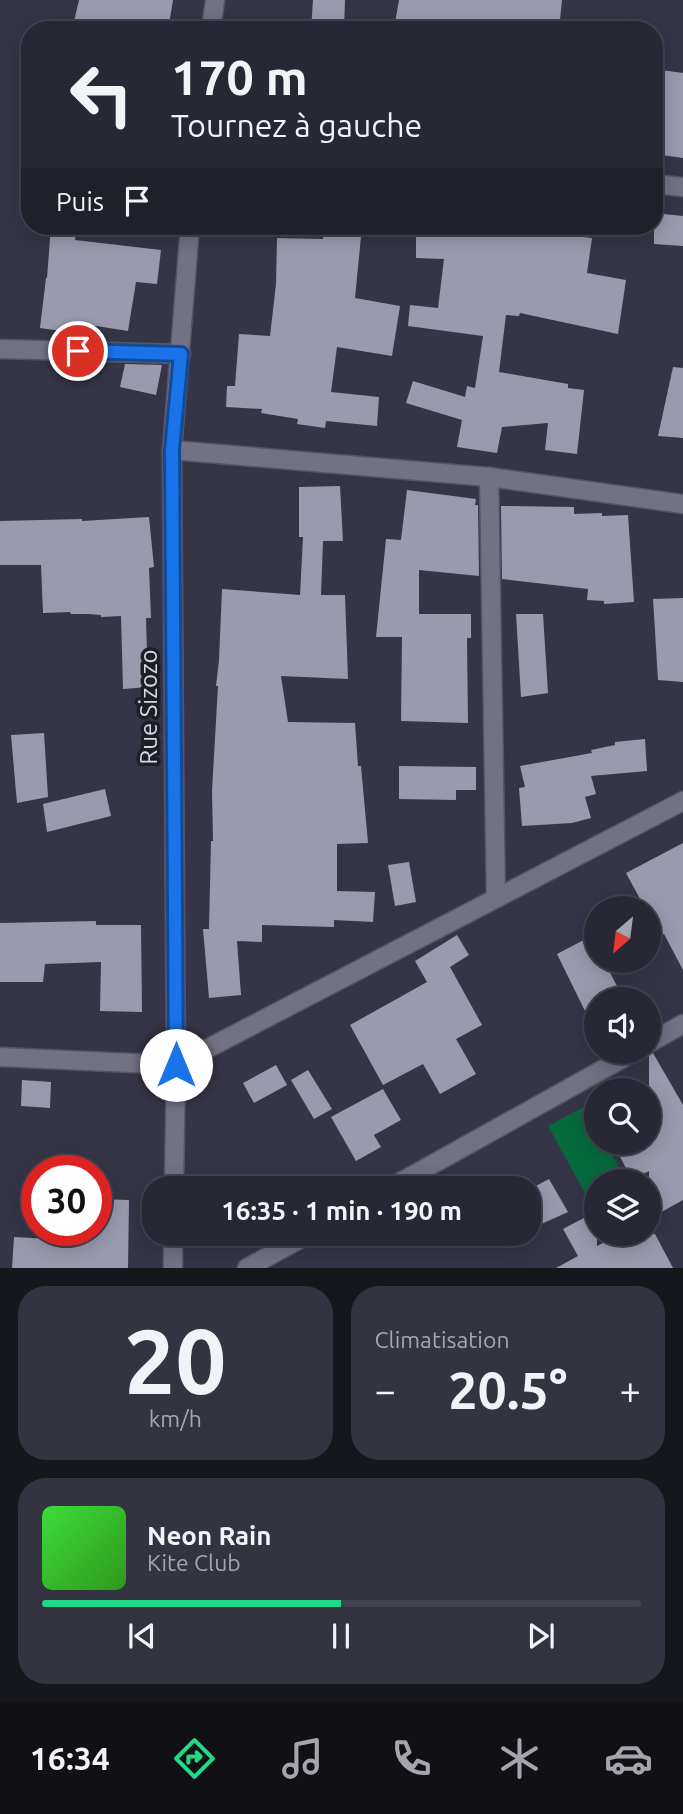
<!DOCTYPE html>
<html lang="fr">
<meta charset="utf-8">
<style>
:root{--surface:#282835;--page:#343441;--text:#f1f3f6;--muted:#a5a6ad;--line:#444450;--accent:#23d886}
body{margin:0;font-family:Ubuntu,sans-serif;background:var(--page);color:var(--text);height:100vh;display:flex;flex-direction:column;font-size:26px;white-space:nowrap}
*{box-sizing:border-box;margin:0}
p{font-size:23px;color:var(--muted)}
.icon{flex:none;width:38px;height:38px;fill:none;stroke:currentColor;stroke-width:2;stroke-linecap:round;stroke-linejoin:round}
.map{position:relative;height:1268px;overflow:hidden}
.side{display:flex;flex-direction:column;gap:18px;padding:18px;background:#16161d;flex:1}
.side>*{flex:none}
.hud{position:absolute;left:21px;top:21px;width:642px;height:214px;border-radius:28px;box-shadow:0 4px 18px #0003,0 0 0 2px var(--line);background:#282835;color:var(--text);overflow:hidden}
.needle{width:46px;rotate:208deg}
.buttons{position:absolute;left:584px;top:896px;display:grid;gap:14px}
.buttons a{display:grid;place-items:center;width:77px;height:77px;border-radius:50%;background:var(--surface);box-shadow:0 4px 18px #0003,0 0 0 2px var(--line);font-size:35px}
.speed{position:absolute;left:21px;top:1155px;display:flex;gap:14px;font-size:35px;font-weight:700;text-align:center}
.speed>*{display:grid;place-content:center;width:91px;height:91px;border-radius:50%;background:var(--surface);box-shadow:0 4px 18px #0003,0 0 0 2px var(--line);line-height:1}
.speed .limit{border:10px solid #d22;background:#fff;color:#111}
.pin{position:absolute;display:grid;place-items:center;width:60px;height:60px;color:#fff;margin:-30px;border:4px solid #fff;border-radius:50%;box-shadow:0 2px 7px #0007}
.me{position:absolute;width:77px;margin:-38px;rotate:0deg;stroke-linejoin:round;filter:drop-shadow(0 0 5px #0008)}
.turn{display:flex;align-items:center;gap:24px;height:147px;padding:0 35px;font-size:32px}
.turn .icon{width:91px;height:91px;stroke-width:2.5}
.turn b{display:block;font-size:49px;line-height:60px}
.then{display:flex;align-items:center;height:66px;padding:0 35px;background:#0003;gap:14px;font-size:26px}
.big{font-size:52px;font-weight:700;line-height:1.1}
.side .tile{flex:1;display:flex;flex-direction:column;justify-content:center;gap:10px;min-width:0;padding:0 24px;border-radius:28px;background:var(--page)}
.side .dial{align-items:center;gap:0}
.dial b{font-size:91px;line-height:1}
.song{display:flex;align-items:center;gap:21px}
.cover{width:84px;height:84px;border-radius:10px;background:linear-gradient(135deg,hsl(120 70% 55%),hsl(110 70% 35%))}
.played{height:7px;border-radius:4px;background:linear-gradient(90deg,var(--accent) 50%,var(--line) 50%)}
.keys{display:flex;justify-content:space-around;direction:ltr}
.heat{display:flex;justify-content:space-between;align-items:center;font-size:38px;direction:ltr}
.side .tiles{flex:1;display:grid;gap:18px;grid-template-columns:1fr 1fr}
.tile:last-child{grid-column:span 2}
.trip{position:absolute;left:142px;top:1176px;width:399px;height:70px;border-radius:28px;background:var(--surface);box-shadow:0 4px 18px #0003,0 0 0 2px var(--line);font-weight:700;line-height:70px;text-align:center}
.dock{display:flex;height:112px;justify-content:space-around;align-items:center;background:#101015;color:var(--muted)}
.dock .icon{width:49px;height:49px}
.dock .selected{color:var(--accent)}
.dock b{font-size:32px;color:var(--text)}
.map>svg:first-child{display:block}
</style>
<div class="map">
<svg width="683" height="1268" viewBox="0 0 683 1268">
<rect width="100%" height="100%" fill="#363547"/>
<path fill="#066a3e" d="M586 1106 597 1126V1143H606L626 1181H597V1215L548 1126Z"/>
<g fill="#9a99af">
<path d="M79 0H173L168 30H126L98 25 97 30H72Z"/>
<path d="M313 0H345L344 30H311Z"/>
<path d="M399 0H562L559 30H430L395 23Z"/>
<path d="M654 69 683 73V158L654 154Z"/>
<path d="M654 213 683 216V246L654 244Z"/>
<path d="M51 226H77L75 240 161 250 157 284 136 282 128 331 77 323 76 333 40 328 46 278H47Z"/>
<path d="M325 226H362L355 298 400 306 392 356 337 347 331 392 379 397 377 426 326 421 325 428 297 424 298 419 261 413 262 409 226 407 227 386H235L239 334 270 336 276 284 277 238 323 239Z"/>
<path d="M416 226 452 227V226H574L573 236 592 238 587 273 626 280 618 334 520 313 519 316 506 315 499 372 568 384V388L584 390 577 454 545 450 548 423 502 427 497 453 457 447 462 420 406 403 413 381 465 397 467 386 475 388 483 336 408 326 410 305 438 308 444 259 416 258Z"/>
<path d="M125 364 162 365 156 395 120 387Z"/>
<path d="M673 367 683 368V438L658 436Z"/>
<path d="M340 486 343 541H323L321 595H345L348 679 281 676 288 722 355 723 358 766H361L368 843 337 844V891L375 892 373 922 334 920V927L262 925V942L237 941 241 995 209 998 203 929H209L211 841H213L212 791 218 686H216L219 660 222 589 300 595 303 537H299V487Z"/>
<path d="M407 490 476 499 475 505H478L479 576 419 570V614H471V638H467L468 723 401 721 402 637H376L386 539 401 540Z"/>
<path d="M501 506 574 507V514L602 513V516L628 515 634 602 604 604V601L587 600 588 589 502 579Z"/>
<path d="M149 517 154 567 149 568 151 618H146L148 687 123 689 121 616 101 617V615L89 614H71L70 612 43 613 41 565H0V521L82 519V521Z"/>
<path d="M683 598V682L658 680 653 599Z"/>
<path d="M516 614H543L548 693 521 697Z"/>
<path d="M44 733 48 797 17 803 11 735Z"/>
<path d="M645 739 647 771 591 776 596 794 585 797 591 818 572 823 522 826 519 788 525 787 520 766 592 753 591 750 615 745V742Z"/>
<path d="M399 766 476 767V790H456V800L399 799Z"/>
<path d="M105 789 111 816 47 832 43 804Z"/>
<path d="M683 843V970L664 934 649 942V908H645L626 873Z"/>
<path d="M409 862 416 902 395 906 388 865Z"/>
<path d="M96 921V925H141L142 1012 100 1011 101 962 45 964 43 982H0V923Z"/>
<path d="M597 933V961H604L620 992 606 999H597V1004L585 1011 557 954Z"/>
<path d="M457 935 469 955 450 967 482 1025 456 1039 476 1074 440 1094 423 1064 383 1085 350 1025 427 982 415 961Z"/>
<path d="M653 1053 683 1105V1200L649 1219V1171L632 1180 613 1143H649V1054Z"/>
<path d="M276 1065 287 1085 254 1103 243 1083Z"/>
<path d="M308 1070 332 1109 314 1119 291 1080Z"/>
<path d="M22 1080 51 1082 50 1108 21 1106Z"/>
<path d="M383 1089 401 1120 374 1135 381 1147 356 1161 331 1117Z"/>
<path d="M549 1179 568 1212 528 1230V1190Z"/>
<path d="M96 1199 129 1200 128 1268H12L14 1237 51 1239V1230H96Z"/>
<path d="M597 1211V1246L621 1234H655L673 1268H556L578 1256 563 1229Z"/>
</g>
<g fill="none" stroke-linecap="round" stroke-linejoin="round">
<defs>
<g id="minor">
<path d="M211 30 215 0"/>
<path d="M654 184 683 187"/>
<path d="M0 349 181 354"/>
<path d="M172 450 489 477 683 504"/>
<path d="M489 477 496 898"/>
<path d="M649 1043 683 1024"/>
<path d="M0 1057 176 1065 683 801"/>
<path d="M174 1188 176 1065 172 450 190 226"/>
<path d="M390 1188 634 1052"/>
<path d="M173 1268V1234"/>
<path d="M247 1268 309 1234"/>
</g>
</defs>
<use href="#minor" stroke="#555464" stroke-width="21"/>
<use href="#minor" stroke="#727185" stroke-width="18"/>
</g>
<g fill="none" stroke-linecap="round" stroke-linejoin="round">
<defs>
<path id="route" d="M78 351 181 354 172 450 176 1065"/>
</defs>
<use href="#route" stroke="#114b97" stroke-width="18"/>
<use href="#route" stroke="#1a73e8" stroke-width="12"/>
</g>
<g text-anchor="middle" stroke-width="7" stroke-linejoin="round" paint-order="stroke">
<g font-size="24" fill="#d7d7e3" stroke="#1e1e26">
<text transform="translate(149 707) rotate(-90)" y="8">Rue Sizozo</text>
</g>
</g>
</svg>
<div class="buttons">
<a><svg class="needle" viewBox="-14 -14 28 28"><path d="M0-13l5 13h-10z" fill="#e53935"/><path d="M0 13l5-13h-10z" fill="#a5a6ad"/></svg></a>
<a><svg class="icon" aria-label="sound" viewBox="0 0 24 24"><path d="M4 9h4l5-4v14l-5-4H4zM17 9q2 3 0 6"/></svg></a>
<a><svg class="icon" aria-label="search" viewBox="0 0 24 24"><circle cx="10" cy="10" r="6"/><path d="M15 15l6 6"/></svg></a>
<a><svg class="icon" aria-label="layers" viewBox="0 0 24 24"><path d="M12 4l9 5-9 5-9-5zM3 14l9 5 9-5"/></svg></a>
</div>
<div class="speed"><div class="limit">30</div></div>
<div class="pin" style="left:78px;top:351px;background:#d93025"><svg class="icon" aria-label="arrive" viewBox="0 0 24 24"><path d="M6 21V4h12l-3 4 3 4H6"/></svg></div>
<svg class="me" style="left:176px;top:1065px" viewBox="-20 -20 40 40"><circle r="19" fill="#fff"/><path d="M0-13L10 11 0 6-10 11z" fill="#1a73e8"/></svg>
<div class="trip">16:35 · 1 min · 190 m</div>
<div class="hud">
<div class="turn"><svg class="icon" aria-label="left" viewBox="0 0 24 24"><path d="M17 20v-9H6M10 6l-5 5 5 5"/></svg><div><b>170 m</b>Tournez à gauche</div></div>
<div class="then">Puis<svg class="icon" aria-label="arrive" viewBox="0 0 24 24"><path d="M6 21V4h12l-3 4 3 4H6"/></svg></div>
</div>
</div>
<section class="side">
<div class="tiles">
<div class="tile dial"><b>20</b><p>km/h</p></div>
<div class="tile"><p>Climatisation</p>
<div class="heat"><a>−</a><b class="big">20.5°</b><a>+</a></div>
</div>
<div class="tile">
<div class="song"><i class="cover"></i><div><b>Neon Rain</b><p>Kite Club</p></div></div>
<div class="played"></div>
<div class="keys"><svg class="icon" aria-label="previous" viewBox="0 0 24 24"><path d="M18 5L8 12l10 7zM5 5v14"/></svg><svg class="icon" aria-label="pause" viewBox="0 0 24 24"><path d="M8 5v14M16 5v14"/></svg><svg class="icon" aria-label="next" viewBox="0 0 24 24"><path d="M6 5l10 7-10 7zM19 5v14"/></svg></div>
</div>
</div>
</section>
<nav class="dock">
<b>16:34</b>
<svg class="icon selected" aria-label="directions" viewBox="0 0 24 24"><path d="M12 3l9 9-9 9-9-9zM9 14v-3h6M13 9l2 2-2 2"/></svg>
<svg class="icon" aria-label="music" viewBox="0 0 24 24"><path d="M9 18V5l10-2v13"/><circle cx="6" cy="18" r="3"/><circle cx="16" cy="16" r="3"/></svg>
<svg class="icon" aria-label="phone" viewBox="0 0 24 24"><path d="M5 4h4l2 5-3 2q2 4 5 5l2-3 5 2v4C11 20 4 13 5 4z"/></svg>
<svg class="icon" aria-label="climate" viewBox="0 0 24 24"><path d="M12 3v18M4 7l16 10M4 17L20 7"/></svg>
<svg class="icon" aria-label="car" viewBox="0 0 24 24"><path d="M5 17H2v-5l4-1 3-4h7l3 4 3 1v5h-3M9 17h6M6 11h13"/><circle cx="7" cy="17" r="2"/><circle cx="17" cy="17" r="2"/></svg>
</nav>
